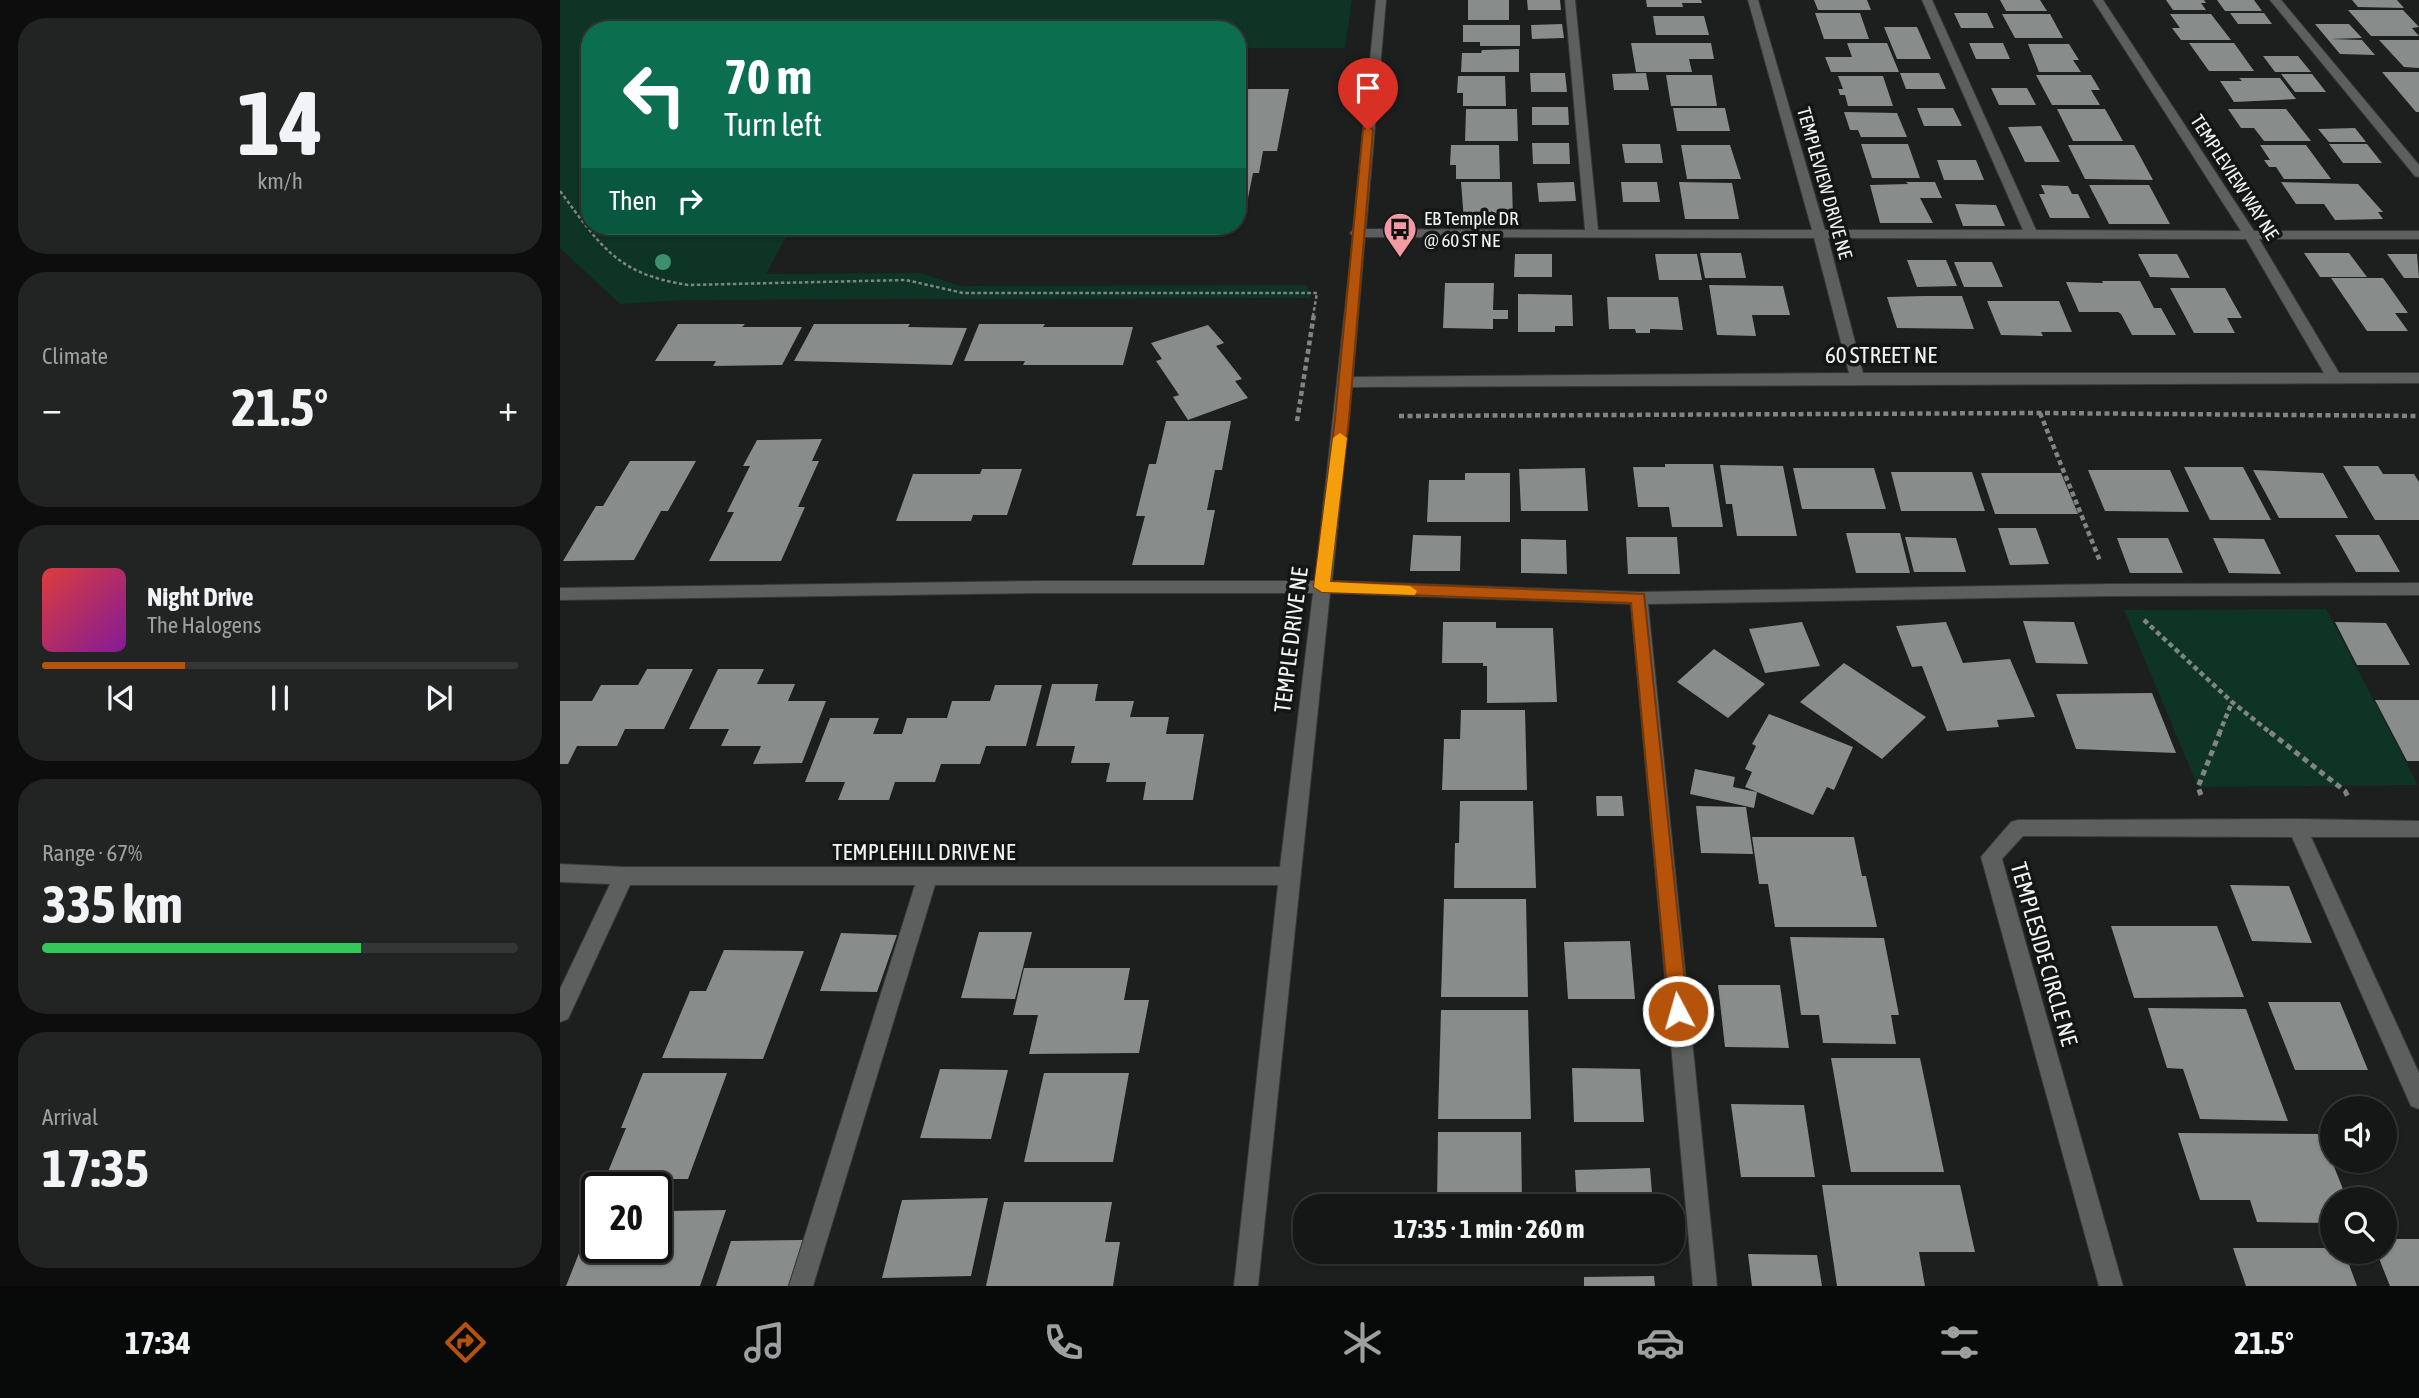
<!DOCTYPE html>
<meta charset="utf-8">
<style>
:root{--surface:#151716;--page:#222423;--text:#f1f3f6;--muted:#9d9fa1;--line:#343635;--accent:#b45309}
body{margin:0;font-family:"Asap Condensed",sans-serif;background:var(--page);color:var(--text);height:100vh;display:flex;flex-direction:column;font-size:26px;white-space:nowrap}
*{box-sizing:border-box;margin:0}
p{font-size:23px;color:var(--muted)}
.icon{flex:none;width:38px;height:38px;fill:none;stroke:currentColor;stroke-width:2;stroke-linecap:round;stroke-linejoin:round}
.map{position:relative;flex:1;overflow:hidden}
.sheet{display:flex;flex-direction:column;gap:18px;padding:18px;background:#0c0d0c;width:560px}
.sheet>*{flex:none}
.top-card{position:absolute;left:21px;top:21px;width:665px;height:214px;border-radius:28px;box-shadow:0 2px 5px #0004,0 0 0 2px var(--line);background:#0b6e4f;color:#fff;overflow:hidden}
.controls{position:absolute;left:1760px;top:1096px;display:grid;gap:14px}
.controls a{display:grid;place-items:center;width:77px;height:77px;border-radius:50%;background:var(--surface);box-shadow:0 2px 5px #0004,0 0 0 2px var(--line);font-size:35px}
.speed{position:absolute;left:21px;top:1172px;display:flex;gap:14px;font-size:35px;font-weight:700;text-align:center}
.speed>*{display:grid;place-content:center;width:91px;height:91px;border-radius:50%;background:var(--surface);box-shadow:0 2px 5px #0004,0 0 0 2px var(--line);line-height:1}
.speed .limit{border:4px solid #111;border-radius:10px;background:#fff;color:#111}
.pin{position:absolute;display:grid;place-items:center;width:60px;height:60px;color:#fff;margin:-72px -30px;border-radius:50% 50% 50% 0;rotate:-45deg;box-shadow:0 0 7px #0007}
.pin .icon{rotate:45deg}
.me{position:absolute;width:77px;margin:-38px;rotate:354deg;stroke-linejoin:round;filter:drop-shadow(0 0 5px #0008)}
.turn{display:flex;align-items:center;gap:24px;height:147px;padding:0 28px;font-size:32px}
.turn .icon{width:91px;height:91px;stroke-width:2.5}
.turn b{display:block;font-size:49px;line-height:60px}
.then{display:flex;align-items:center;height:66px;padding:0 28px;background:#0003;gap:14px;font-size:26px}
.big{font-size:52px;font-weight:700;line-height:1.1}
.sheet .tile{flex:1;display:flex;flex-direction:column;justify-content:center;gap:10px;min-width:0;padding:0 24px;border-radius:28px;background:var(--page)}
.sheet .dial{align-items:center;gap:0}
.dial b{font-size:91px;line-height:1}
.song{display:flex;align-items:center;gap:21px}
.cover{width:84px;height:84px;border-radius:10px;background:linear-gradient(135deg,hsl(0 70% 55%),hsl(290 70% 35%))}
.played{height:7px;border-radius:4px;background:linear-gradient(90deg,var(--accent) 30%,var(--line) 30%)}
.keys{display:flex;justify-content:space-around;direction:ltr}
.heat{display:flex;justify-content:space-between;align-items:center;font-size:38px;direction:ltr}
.charge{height:10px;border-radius:5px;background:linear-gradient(90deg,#34c759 67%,var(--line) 0)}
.trip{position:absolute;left:733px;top:1194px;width:392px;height:70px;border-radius:28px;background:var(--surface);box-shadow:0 2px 5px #0004,0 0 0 2px var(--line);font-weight:700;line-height:70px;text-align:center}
.menu{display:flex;height:112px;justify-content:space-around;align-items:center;background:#080909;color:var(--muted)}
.menu .icon{width:49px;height:49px}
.menu .active{color:var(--accent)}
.menu b{font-size:32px;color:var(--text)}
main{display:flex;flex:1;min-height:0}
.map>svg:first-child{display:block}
</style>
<main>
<section class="sheet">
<div class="tile dial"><b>14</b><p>km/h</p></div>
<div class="tile"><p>Climate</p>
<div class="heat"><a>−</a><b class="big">21.5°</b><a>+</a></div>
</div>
<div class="tile">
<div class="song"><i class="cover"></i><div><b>Night Drive</b><p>The Halogens</p></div></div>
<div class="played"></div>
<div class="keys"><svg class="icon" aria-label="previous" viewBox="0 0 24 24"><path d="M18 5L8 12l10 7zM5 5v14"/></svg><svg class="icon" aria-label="pause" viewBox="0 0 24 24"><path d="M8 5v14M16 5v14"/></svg><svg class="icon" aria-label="next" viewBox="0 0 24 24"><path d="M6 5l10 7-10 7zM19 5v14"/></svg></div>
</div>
<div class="tile"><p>Range · 67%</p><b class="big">335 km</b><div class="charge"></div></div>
<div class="tile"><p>Arrival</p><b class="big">17:35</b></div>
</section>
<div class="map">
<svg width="1859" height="1286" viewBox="0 0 1859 1286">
<rect width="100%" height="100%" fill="#1c1f1d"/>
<g fill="#0d3424">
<path d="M0 0H792L785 48H677V30H30V226H232L206 274 360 273 401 286 747 285 751 298 124 300 60 304 0 248Z"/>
<path d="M1766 609 1858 785 1638 787 1564 610Z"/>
</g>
<g fill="#888c8a">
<rect x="908" y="0" width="41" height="20"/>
<path d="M967 0H1000L1001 10H968Z"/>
<path d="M1086 0H1141L1142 3H1122L1123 7H1087Z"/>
<path d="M1254 0H1307L1311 10H1258Z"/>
<path d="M1440 0H1480L1487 11H1446Z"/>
<path d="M1606 0H1644L1646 3H1641L1646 10H1613Z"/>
<path d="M1657 0H1694L1702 11H1665Z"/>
<path d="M1792 0H1837L1844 8 1798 7Z"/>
<path d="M1788 10H1843L1859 27 1852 28 1859 36H1811Z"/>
<path d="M1255 13H1300L1309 39H1264Z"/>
<path d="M1394 13H1427L1434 28H1401Z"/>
<path d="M1670 13H1704L1712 24H1678Z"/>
<path d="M1442 14H1490L1503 38H1455Z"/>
<path d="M1610 14H1651L1671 40H1621L1612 28H1620Z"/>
<path d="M1093 16H1144L1149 35H1096Z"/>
<path d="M1002 24 1004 38 972 39 971 25Z"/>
<path d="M1755 24H1789L1802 38 1770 39 1802 40 1815 55 1780 54Z"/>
<path d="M903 25H960V46H920V42H903Z"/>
<path d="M1324 27H1357L1371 59H1337Z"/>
<path d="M1819 40H1859V68L1844 67Z"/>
<path d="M1071 43H1151L1154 59H1129L1132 72H1076Z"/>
<path d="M1287 43H1327L1339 72H1271L1265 57H1292Z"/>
<path d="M1409 43H1443L1450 59H1416Z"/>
<path d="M1629 43H1674L1694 71H1649Z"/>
<path d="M1468 44H1509L1519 60H1513L1521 72H1479Z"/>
<path d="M959 49V72H901L902 53H921L922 50Z"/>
<path d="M1703 56H1738L1751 72H1715Z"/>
<path d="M1822 72H1859V112H1856Z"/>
<path d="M970 73H1005L1007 92H971Z"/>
<path d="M1086 73 1089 90H1054L1052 74Z"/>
<path d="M1340 73H1379L1386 89H1346Z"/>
<path d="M1721 74H1752L1766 92H1735Z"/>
<path d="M1106 75H1152L1157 106H1111Z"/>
<path d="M1476 75H1531L1540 90H1531L1540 105H1492Z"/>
<path d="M898 76H945L946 106H903V93H897Z"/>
<path d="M1278 76H1323L1333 106H1288L1285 95H1280L1278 89H1283Z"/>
<path d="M1679 78H1720L1736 99 1674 102 1660 81H1682Z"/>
<path d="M1431 88H1467L1476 105H1439Z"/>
<path d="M677 89H729L717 151H703L699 173H693L687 203H677Z"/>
<path d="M972 107H1008L1009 125H972Z"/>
<path d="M1113 108H1165L1170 131H1117Z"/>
<path d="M1357 108H1393L1402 126H1364Z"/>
<path d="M906 109H957L958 141H905Z"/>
<path d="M1497 109H1545L1563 141H1513Z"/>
<path d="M1668 109H1726L1751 141H1704L1694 128H1681Z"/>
<path d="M1284 112 1337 113 1347 137H1301L1298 130H1290Z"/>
<path d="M1481 126 1490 143 1500 162H1465L1448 127Z"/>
<path d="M1795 128 1806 142H1769L1758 129Z"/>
<path d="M972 143H1009L1010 164H973Z"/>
<path d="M1062 144H1100L1103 163H1065Z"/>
<path d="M1301 144H1348L1360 178H1312Z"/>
<path d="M1769 144H1807L1822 163H1783Z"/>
<path d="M891 145H939L940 179H896V165H890Z"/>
<path d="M1121 145H1170L1181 179H1127Z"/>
<path d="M1508 145H1574L1593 180 1525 179Z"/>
<path d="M1700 145H1746L1771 179H1724L1716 167H1709L1704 160H1710Z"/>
<path d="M1377 160H1416L1424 180H1384Z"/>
<path d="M901 182H952L953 221H904Z"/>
<path d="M1014 182 1016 201 979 202 977 183Z"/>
<path d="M1061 182H1097L1100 202H1063Z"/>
<path d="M1119 182 1172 183 1179 219H1125Z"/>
<path d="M1346 182H1375L1382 198H1360L1373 223H1320L1310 185 1348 184Z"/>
<path d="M1721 182 1798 184 1823 212H1818L1823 219 1775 220 1764 204H1736Z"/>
<path d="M1481 185 1508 186 1512 194H1518L1530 218H1490L1479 194H1485Z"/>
<path d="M1529 185H1589L1610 224H1549Z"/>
<path d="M1395 204 1436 205 1445 226H1403Z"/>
<path d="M1140 253H1181L1186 278H1145Z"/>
<path d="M1744 253H1789L1807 277H1760Z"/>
<path d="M955 254H992V277H954Z"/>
<path d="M1095 254H1137L1142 280H1099Z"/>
<path d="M1578 254H1617L1630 278 1590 277Z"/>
<path d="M1827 254H1857L1859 278H1844Z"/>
<path d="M1347 260H1386L1397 286 1357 287Z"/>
<path d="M1394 262H1432L1443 287H1404Z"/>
<path d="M1771 278H1823L1848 313H1835L1848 331H1807Z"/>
<path d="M1542 281H1580L1594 308H1601L1616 335H1572L1561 314 1558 312H1519L1506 282 1543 283Z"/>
<path d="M885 283H934L933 310H948V319H933V329L883 328Z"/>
<path d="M1149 285 1223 286 1230 315H1192L1196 336 1157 335Z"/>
<path d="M1610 288H1665L1682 318H1667L1675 333H1634Z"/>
<path d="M958 294 1012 295 1013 326H995V332H958Z"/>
<path d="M1365 296H1402L1414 329 1337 328 1327 297Z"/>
<path d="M1047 297H1118L1123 330 1090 329V333H1076L1075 329H1049Z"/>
<path d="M1427 301H1499L1512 332H1481L1483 336 1441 335Z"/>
<path d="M118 324H185L182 327H242L222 365 153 366 156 361H95Z"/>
<path d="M254 324H350L348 327 407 328 392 365 234 361Z"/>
<path d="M419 324H485L483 327H573L563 365H463L465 361H404Z"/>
<path d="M648 325 664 343 656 346 682 379 675 381 688 398 628 420 613 397 619 395 596 361 602 359 591 343Z"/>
<path d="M606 421H671L662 470H655L647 510H655L644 565H572L585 516H576L589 464H596Z"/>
<path d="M262 439 252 461H259L238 507H245L221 561H149L174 512H167L190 466H183L197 440Z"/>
<path d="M70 461H136L108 511H101L74 560 3 561 36 506H43Z"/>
<path d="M1105 464H1153L1163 527H1112L1109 507H1078L1073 467H1105Z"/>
<path d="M1160 465 1223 466 1237 536H1177L1172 504H1166Z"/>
<path d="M1783 466H1818L1823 474H1854L1859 482V520H1815Z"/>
<path d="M1624 467H1683L1711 520H1650Z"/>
<path d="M1025 468 1028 511H961L959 469Z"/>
<path d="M1233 468H1314L1326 509H1242Z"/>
<path d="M422 469H462L447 515H413L411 521H336L353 474H420Z"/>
<path d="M1528 470H1610L1629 512 1545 511Z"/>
<path d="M1693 470 1763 473 1788 518H1719Z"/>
<path d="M1331 472H1412L1425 511H1341Z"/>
<path d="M905 473H950V522H867L869 480H905Z"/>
<path d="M1421 473H1501L1518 514H1435Z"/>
<path d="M1438 528H1476L1489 564 1450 565Z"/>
<path d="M1286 533H1340L1350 573H1296Z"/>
<path d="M853 535 901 536 900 571H850Z"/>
<path d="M1775 535H1819L1840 572H1796Z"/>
<path d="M1066 537H1117L1120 574H1068Z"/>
<path d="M1345 537 1396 538 1406 572H1354Z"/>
<path d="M1557 538H1608L1623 573H1570Z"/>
<path d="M1653 538 1704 539 1721 574 1669 573Z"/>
<path d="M961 539 1006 540 1007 574 961 573Z"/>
<path d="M1463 621 1514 622 1528 664 1476 663Z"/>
<path d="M883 622H936V628H993L997 702 927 703V666H923V663H882Z"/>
<path d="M1242 622 1260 666 1205 673 1189 629Z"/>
<path d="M1386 622 1403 663 1450 659 1475 717 1437 720 1439 727 1387 731 1362 666 1352 667 1336 626Z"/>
<path d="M1775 622 1826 623 1850 665H1797Z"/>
<path d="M1154 649 1205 684 1168 718 1117 682Z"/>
<path d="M1284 663 1366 717 1322 759 1240 702Z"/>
<path d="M87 669H133L104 729H65L57 746H17L8 764H0V701H32L41 685H78Z"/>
<path d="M158 669H204L197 684H235L228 701H266L242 763 193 764 201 746H161L169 729H129Z"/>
<path d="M492 684H538L535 701H574L570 717H609L606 734H644L633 800H583L586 782H546L550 763H511L515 746H476Z"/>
<path d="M435 685H482L466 746H426L420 764H381L375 782H335L329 800H278L285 782H245L270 718H319L313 734H342L347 718H387L392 701H430Z"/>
<path d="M1592 693 1616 753 1516 749 1496 694Z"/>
<path d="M1815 700H1859V761H1847Z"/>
<path d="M901 710H965L967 790H882L884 739H900Z"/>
<path d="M1209 714 1293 747 1274 790 1267 787 1253 815 1185 787 1192 772 1185 769 1196 746 1192 744Z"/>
<path d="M1135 769 1175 777 1173 787 1197 792 1194 808 1130 794Z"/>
<path d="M1036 796H1062L1064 816H1037Z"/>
<path d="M900 801H973L976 888H894L895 843H899Z"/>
<path d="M1136 806 1186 807 1193 854 1141 853Z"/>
<path d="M1192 837H1294L1302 876H1306L1317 927H1215L1208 884H1199Z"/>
<path d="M1670 885 1729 886 1752 943 1692 941Z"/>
<path d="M884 899H966L968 997H881Z"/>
<path d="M1551 926H1657L1684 997 1574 998Z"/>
<path d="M419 932H472L455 999 401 998Z"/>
<path d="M281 933 337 935 317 992 260 991Z"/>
<path d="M1230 937 1324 938 1339 1015H1331L1336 1044 1263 1043 1259 1015H1241Z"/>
<path d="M1070 941 1075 999H1008L1004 942Z"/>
<path d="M164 950 244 951 203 1059 102 1058 130 991H146Z"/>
<path d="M464 968H570L564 1000H589L579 1053 469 1054 478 1015H453Z"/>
<path d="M1158 985H1220L1229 1048 1165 1047Z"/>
<path d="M1708 1002H1780L1808 1070H1735Z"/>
<path d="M1588 1008 1686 1009 1728 1121 1640 1119 1623 1069 1607 1068Z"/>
<path d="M881 1010H968L971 1119H878Z"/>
<path d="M1271 1058H1360L1384 1172H1291Z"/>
<path d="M1012 1068 1080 1069 1084 1122H1014Z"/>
<path d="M380 1069 448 1070 431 1139 360 1138Z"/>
<path d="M83 1073H167L128 1179H45L66 1128H61Z"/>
<path d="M484 1073H569L553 1162H464Z"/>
<path d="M1171 1104 1244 1105 1255 1177H1181Z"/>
<path d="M878 1132H961L962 1206H877Z"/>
<path d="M1618 1133 1761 1134 1787 1199H1773V1223L1697 1222 1690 1200H1640Z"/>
<path d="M1090 1168 1093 1206H1017L1015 1170Z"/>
<path d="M1262 1185H1400L1415 1252H1359L1365 1286H1277Z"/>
<path d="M428 1198 411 1276 322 1278 342 1200Z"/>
<path d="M96 1199H113L109 1211 166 1210 140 1286H6L37 1208V1248H96Z"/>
<path d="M444 1202H552L545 1242H560L553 1286H426Z"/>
<path d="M1825 1239H1859V1286H1830L1816 1251H1825Z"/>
<path d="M243 1240 228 1286H156L171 1241Z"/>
<path d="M1673 1248H1773V1251H1784L1797 1286H1686Z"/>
<rect x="876" y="1251" width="87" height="4"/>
<path d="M1020 1251H1097L1098 1264 1020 1265Z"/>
<path d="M1188 1254 1257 1255 1262 1286H1192Z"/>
<path d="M1094 1276 1095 1286H1024V1277Z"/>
</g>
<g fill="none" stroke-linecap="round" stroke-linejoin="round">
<defs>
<g id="minor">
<path d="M816 0H826L806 229 1025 230 1005 0H1015L1038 230H1252L1188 0H1198L1265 230H1463L1362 0H1372L1476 230 1681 231 1533 0H1543L1694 231H1859V239H1699L1779 373H1859V383L792 387 772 581 1079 592 1551 584 1859 583V595L1551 596 1088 604 1157 1286H1133L1071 604 770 593 698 1286H674L718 885H375L253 1286H229L355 885H70L8 1019 0 1022V989L50 884 0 882V864L64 867H720L753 593H480L0 600V588L480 581H755L793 236 790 233 793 230ZM805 237 1254 238 1289 373 793 377ZM1268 238 1686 239 1764 373H1303Z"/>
<path d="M1710 0H1721L1859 165V177L1855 176Z"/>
<path d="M1737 819 1859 821V837H1751L1859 1073V1109L1851 1106 1732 837 1463 836 1442 859 1563 1286H1539L1421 857 1451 822 1458 820Z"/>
</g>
</defs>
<use href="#minor" stroke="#363937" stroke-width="2"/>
<path stroke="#818482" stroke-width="2.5" stroke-dasharray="3.5 2.5" stroke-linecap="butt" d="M0 191C41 246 56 274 128 285L346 280 403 293H757L753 316"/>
<g stroke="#818482" stroke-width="4.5" stroke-dasharray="5 3.5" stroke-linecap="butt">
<path d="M1480 413 1540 561"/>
<path d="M839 416 1480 413 1859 416"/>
<path d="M737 421 754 314"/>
<path d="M1584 620 1672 702 1712 734"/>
<path d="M1659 734 1672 702"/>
</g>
<g stroke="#818482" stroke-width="5" stroke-dasharray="6 4.5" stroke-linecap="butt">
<path d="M1710 732 1785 791 1788 797"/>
<path d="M1641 795 1638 787 1660 732"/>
</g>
<use href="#minor" fill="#5d5f5e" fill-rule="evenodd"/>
</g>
<circle fill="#3c906e" cx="103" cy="262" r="8"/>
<path fill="#b45309" stroke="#753606" stroke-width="2" d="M808 126 813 130 789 419 770 581 1084 594 1128 1011 1125 1017 1118 1020 1112 1017 1109 1011 1071 603 762 592 754 587 775 419 803 130Z"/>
<path fill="#f59e0b" d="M780 433 787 438 770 582 850 586 857 591 855 595 762 592 754 587 773 438Z"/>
<defs>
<symbol id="bus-pin" viewBox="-11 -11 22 30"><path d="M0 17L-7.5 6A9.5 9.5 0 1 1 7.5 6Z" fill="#f49aa4" stroke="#131614"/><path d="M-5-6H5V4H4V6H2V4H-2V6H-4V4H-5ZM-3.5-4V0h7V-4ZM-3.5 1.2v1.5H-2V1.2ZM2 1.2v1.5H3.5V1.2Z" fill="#111"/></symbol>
</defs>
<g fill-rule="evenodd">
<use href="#bus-pin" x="821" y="210" width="38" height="52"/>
</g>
<g text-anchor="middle" stroke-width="7" stroke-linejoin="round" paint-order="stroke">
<g font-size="19" fill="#f2f4f3" stroke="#131614">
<text transform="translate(1675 177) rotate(57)" y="7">TEMPLEVIEW WAY NE</text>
<text transform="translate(1265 183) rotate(74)" y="7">TEMPLEVIEW DRIVE NE</text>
</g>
<g font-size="19" fill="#f2f4f3" stroke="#131614" text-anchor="start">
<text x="864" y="225">EB Temple DR<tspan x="864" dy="22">@ 60 ST NE</tspan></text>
</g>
<g font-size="23" fill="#f2f4f3" stroke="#131614">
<text x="1321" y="363">60 STREET NE</text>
<text transform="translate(731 640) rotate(-83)" y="8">TEMPLE DRIVE NE</text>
<text x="364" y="860">TEMPLEHILL DRIVE NE</text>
<text transform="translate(1484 954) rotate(74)" y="8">TEMPLESIDE CIRCLE NE</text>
</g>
</g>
</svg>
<div class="controls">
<a><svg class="icon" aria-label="sound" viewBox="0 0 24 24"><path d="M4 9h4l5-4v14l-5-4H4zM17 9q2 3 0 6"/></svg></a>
<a><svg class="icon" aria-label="search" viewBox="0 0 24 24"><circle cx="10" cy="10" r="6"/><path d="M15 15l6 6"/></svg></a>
</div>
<div class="speed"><div class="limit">20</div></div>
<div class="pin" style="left:808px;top:130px;background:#d93025"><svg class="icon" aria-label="arrive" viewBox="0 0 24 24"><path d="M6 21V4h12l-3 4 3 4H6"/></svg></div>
<svg class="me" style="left:1118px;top:1011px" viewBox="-20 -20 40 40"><circle r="17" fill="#b45309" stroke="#fff" stroke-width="3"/><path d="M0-11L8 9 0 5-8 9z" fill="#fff"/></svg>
<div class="trip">17:35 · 1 min · 260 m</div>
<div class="top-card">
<div class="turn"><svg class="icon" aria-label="left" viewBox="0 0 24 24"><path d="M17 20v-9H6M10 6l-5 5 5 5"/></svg><div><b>70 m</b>Turn left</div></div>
<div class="then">Then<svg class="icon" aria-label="right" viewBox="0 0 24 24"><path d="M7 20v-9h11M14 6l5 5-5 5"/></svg></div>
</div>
</div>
</main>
<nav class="menu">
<b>17:34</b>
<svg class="icon active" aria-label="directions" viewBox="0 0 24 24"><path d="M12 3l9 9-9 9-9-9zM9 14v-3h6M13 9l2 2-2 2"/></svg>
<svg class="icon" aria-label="music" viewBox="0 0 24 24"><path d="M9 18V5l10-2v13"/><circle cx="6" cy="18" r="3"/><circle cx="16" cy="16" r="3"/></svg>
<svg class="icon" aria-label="phone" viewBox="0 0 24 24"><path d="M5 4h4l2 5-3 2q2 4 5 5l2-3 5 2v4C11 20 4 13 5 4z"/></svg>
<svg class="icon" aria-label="climate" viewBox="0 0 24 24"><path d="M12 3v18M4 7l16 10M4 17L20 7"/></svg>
<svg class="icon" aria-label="car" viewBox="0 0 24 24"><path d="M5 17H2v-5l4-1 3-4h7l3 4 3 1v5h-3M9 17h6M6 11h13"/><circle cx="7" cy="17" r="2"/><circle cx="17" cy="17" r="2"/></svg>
<svg class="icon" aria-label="filters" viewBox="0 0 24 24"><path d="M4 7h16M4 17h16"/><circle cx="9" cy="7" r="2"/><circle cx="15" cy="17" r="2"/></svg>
<b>21.5°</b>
</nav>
